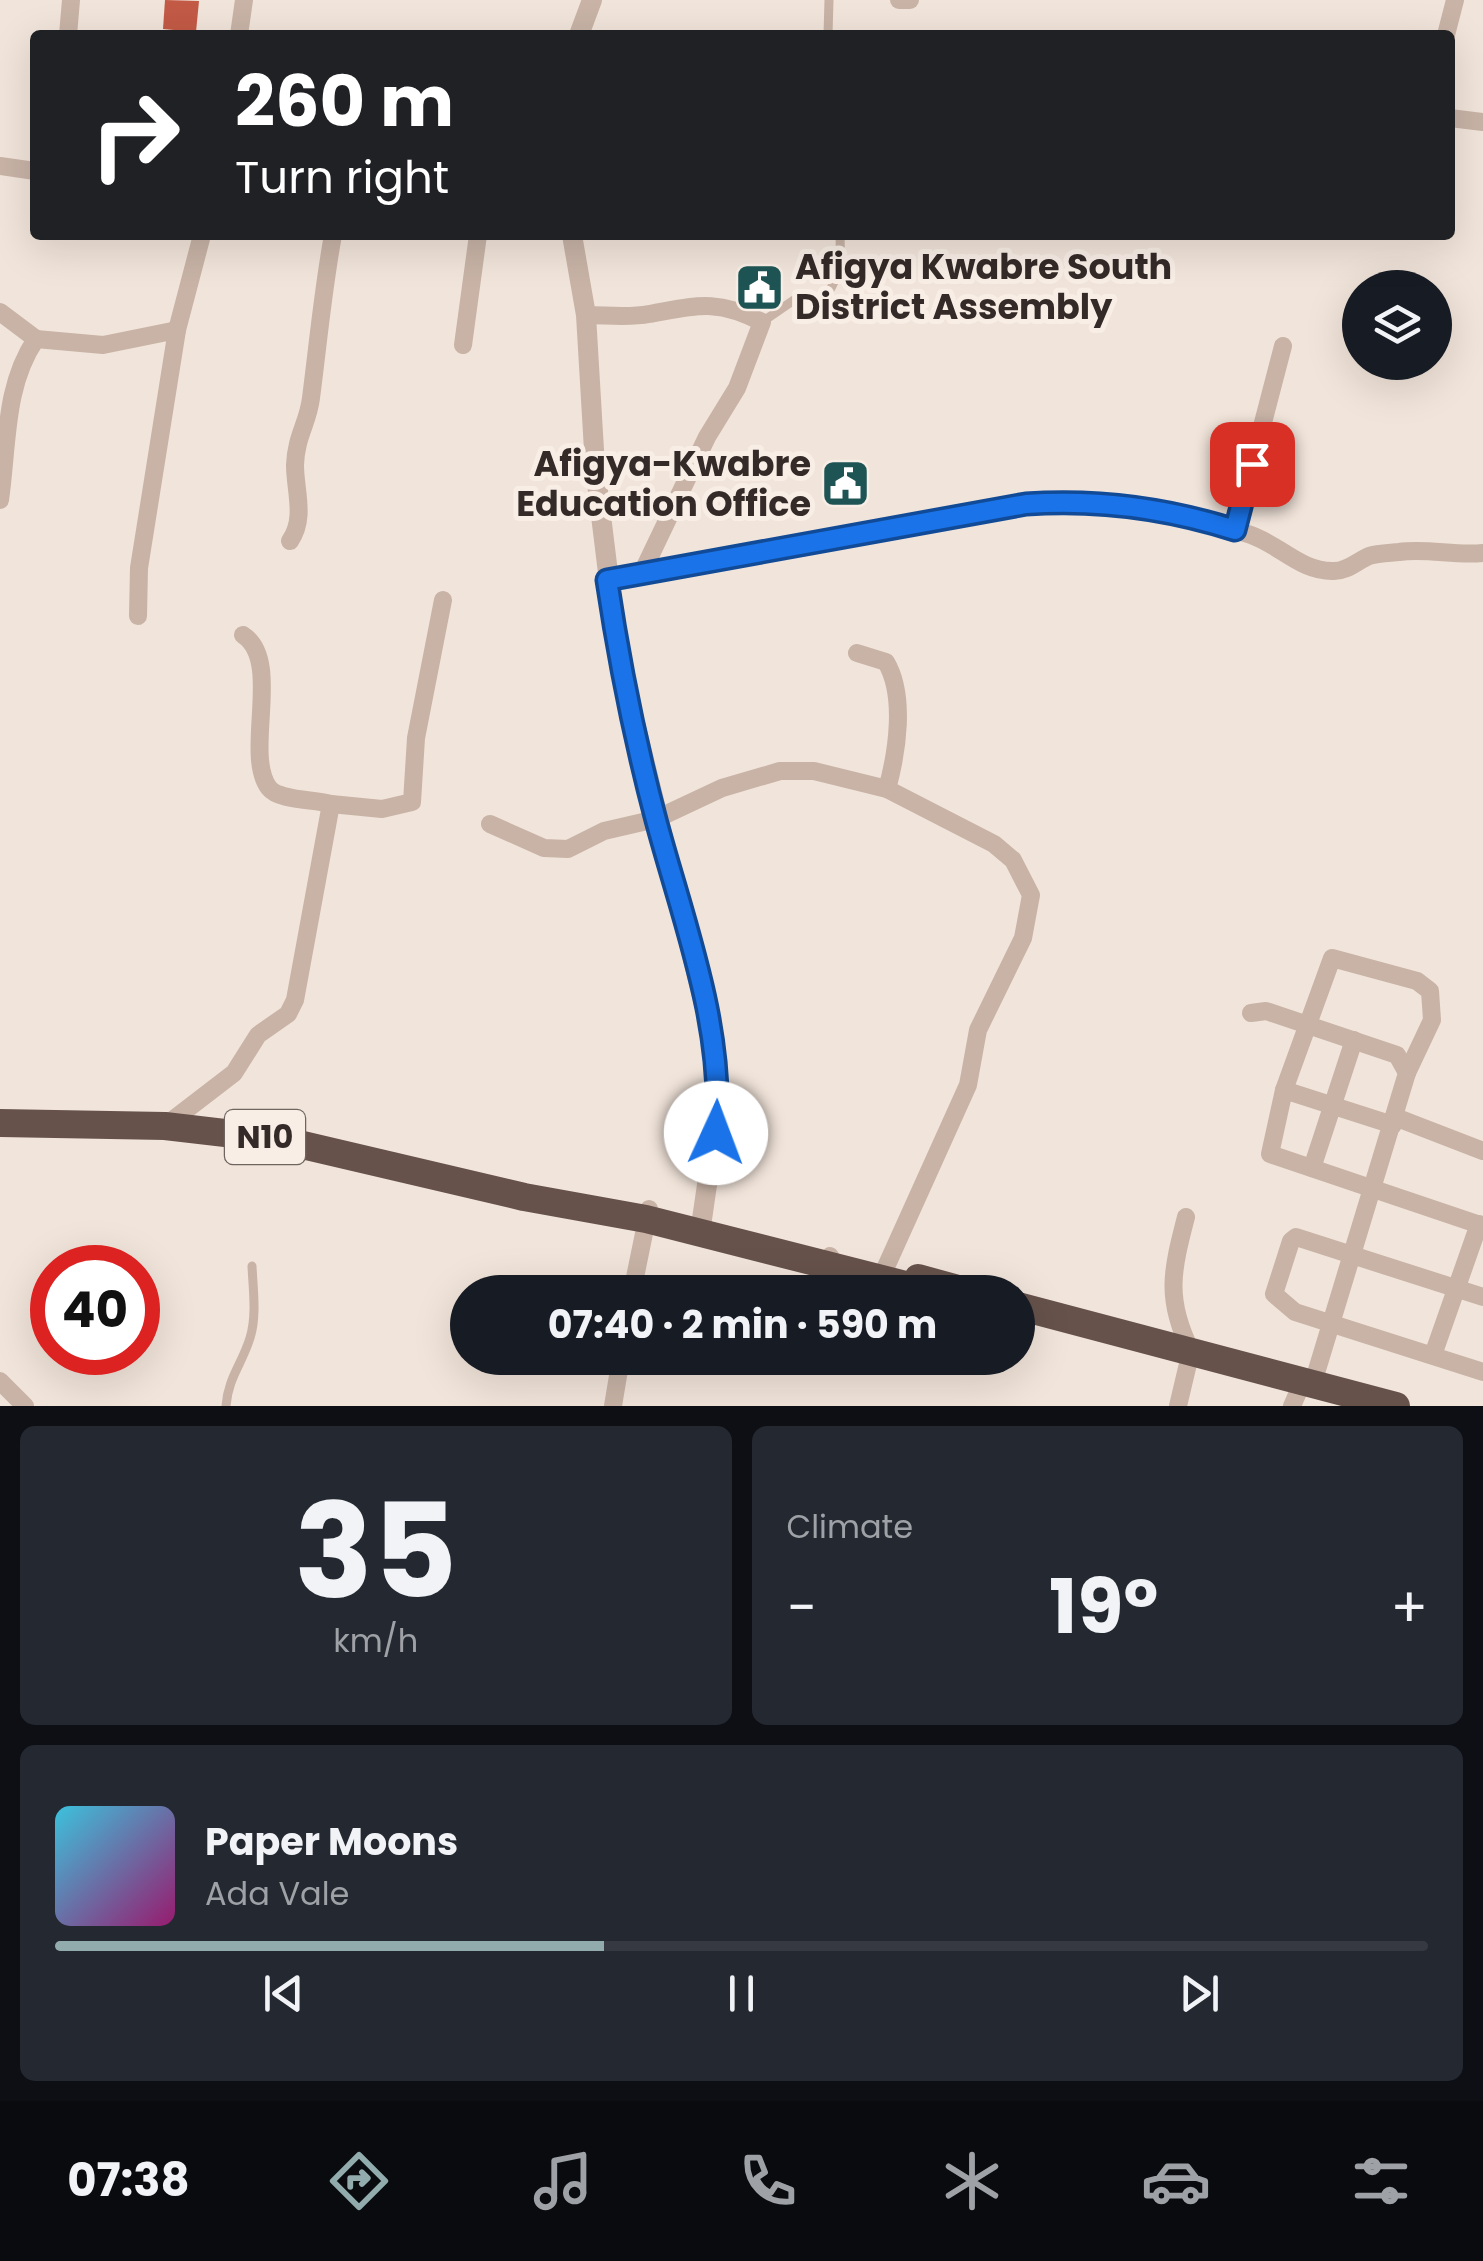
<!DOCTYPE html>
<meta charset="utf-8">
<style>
:root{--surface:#171b24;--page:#242831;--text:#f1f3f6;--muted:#9ea1a6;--line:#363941;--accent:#92acad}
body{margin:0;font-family:Poppins,sans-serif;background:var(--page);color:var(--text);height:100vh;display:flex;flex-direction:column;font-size:38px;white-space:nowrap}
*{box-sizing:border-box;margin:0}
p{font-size:32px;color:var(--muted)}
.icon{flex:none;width:55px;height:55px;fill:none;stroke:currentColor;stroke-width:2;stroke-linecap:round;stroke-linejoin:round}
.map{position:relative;height:1406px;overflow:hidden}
.side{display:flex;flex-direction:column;gap:20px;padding:20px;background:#0d0f14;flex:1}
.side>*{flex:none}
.hud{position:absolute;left:30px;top:30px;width:1425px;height:210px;border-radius:10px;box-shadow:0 10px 40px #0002;background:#202124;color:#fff;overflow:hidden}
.fabs{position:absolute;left:1342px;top:270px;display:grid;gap:20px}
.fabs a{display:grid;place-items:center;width:110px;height:110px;border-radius:50%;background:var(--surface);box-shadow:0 10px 40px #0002;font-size:50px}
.speed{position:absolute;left:30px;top:1245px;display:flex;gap:20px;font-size:50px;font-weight:700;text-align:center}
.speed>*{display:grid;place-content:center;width:130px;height:130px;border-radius:50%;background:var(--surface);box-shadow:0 10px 40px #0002;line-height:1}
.speed .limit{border:15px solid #d22;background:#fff;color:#111}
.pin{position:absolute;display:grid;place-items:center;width:85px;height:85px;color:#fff;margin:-42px;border-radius:20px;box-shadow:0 5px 15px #0006}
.me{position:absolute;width:110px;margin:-55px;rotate:2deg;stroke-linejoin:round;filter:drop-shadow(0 0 8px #0008)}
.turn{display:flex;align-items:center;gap:35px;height:210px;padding:0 40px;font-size:45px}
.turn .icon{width:130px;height:130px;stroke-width:2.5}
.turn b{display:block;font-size:70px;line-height:85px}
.big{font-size:75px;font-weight:700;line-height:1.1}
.side .tile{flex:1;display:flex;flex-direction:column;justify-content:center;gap:15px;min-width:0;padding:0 35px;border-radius:15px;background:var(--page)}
.side .dial{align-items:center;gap:0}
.dial b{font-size:130px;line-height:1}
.song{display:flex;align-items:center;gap:30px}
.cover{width:120px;height:120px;border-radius:15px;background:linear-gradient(135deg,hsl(190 70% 55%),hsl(320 70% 35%))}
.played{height:10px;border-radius:5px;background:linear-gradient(90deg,var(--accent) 40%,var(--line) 40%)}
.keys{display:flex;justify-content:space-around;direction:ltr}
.heat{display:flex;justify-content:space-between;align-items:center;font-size:55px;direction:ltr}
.side .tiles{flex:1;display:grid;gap:20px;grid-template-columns:1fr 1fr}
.tile:last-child{grid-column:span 2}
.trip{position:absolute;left:450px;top:1275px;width:585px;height:100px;border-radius:50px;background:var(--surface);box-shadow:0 10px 40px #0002;font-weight:700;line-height:100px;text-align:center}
.dock{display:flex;height:160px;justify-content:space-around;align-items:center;background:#090b0e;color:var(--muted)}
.dock .icon{width:70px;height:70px}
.dock .current{color:var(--accent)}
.dock b{font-size:45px;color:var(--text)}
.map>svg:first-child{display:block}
</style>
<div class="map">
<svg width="1483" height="1406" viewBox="0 0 1483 1406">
<rect width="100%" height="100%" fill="#f1e4da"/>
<path fill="#c25a46" d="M165 0 199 1 196 32 163 29Z"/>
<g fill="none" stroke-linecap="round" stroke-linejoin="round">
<g stroke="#c8b3a6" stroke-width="9">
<path d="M828 35 829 0"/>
<path d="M762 322 794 300 820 301C840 284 841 260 840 235"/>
<path d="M226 1406C228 1378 242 1364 250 1338 257 1316 253 1289 252 1266"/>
</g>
<g stroke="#c8b3a6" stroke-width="18">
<path d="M899 0H910"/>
<path d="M68 35 71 0"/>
<path d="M239 35 244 0"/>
<path d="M1446 35 1455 0"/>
<path d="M1450 118 1483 122"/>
<path d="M0 166 35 171"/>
<path d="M0 312 36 339"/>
<path d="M586 315C606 315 629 318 649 314 695 306 716 298 762 322L737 388 707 437 642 573"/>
<path d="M463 345 478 235"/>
<path d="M0 500C8 444 4 386 36 339L103 345 177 330"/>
<path d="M1235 530 1283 346"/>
<path d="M290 541C306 518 295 491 295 465 296 436 308 423 311 398 318 344 323 289 333 235"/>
<path d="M607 580 1026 504C1104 498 1178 510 1251 535 1280 545 1301 572 1334 571 1348 571 1357 561 1369 556 1378 553 1390 553 1399 552 1427 548 1455 556 1483 553"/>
<path d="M138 616 139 568 177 330 202 235"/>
<path d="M857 653 886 662C906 696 897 753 887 789"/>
<path d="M331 804 382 809 412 802 416 738 443 600"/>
<path d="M490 824 544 848 568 849 604 831 656 819 722 788 780 771H814L887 789 994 844 1013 860 1031 895 1023 938 978 1030 968 1085 885 1269"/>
<path d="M1251 1013 1266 1011 1397 1055 1407 1073 1313 1383"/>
<path d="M1407 1073 1432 1020 1430 991 1417 981 1332 958 1284 1090 1270 1154 1483 1226"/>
<path d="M1284 1090 1393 1125"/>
<path d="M1395 1117 1483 1151"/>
<path d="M165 1126 234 1073 258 1035 288 1014 295 1000 331 804C315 799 279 801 269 788 243 754 283 661 243 635"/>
<path d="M1312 1168 1354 1040"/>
<path d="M632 1292 649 1209"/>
<path d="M822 1292 830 1256"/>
<path d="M1483 1297 1296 1237 1291 1241 1274 1294 1295 1312 1483 1372"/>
<path d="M1433 1355 1479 1224"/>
<path d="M0 1381 25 1406"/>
<path d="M613 1406 621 1358"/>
<path d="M1178 1406 1191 1351C1165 1299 1172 1271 1186 1217"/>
<path d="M1292 1406 1299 1390"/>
</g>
<g stroke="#c8b3a6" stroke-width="20">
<path d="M579 35 592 0"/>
<path d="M572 235 586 315 595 467 618 654 714 1045 718 1109 700 1233"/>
</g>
<g stroke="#66524b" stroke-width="28">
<path d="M0 1123 165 1126 277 1139 524 1197 646 1219 933 1292"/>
<path d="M918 1278 969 1292"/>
<path d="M1018 1306 1396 1406"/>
</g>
</g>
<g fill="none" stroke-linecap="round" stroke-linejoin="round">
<defs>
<path id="route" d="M716 1133C725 1027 683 921 656 820 635 741 619 661 607 580L1026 504C1098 499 1166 508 1235 530L1252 464"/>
</defs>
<use href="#route" stroke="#114b97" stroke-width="25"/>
<use href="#route" stroke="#1a73e8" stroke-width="18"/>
</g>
<defs>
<symbol id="civic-square" viewBox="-11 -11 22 22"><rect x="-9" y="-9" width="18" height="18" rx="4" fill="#1e5554" stroke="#f8eee6"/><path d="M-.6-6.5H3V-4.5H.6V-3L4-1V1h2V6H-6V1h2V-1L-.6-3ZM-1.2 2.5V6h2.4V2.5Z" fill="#fff"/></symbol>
</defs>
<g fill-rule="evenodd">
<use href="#civic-square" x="732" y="260" width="55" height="55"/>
<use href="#civic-square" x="818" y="456" width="55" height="55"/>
</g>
<g text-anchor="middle" stroke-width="10" stroke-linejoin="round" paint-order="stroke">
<rect fill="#f8eee6" stroke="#6f6560" stroke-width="2.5" x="225" y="1110" width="80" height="54" rx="8"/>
<g font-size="32" font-weight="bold" fill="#342a27">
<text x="265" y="1148">N10</text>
</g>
<g font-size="35" font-weight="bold" fill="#342a27" stroke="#f8eee6" text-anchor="start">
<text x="795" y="279">Afigya Kwabre South<tspan x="795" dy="40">District Assembly</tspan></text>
<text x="811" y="476" text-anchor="end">Afigya-Kwabre<tspan x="811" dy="40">Education Office</tspan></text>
</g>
</g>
</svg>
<div class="fabs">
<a><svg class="icon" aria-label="layers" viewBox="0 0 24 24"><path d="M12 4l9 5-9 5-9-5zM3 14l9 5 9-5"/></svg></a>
</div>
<div class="speed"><div class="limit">40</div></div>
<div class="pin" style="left:1252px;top:464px;background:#d93025"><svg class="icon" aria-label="arrive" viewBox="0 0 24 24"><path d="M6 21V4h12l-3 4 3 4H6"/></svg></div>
<svg class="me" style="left:716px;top:1133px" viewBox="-20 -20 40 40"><circle r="19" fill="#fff"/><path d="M0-13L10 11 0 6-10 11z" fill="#1a73e8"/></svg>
<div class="trip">07:40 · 2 min · 590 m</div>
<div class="hud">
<div class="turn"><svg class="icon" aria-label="right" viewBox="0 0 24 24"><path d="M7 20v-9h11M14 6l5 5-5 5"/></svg><div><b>260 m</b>Turn right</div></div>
</div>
</div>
<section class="side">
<div class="tiles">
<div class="tile dial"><b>35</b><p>km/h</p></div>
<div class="tile"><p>Climate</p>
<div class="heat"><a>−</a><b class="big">19°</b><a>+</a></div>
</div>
<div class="tile">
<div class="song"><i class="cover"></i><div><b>Paper Moons</b><p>Ada Vale</p></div></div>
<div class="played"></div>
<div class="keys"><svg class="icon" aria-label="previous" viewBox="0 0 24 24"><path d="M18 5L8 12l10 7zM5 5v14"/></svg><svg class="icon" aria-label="pause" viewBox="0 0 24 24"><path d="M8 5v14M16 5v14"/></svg><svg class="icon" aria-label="next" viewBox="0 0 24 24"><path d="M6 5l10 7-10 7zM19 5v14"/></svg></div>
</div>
</div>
</section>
<nav class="dock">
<b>07:38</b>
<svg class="icon current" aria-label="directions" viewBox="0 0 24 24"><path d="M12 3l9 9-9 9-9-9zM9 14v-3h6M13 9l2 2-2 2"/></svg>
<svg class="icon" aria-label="music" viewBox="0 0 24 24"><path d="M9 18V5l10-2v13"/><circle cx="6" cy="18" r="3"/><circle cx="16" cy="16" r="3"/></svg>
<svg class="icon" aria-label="phone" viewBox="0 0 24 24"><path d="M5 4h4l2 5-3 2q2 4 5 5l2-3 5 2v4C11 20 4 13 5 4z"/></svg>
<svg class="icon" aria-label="climate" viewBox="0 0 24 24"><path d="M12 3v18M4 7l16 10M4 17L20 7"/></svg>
<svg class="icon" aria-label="car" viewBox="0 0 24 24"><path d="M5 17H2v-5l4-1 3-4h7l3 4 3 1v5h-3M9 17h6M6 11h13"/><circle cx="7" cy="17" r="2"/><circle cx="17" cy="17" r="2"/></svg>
<svg class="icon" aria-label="filters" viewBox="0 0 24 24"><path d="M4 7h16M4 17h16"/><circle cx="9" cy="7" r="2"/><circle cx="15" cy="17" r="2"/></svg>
</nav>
